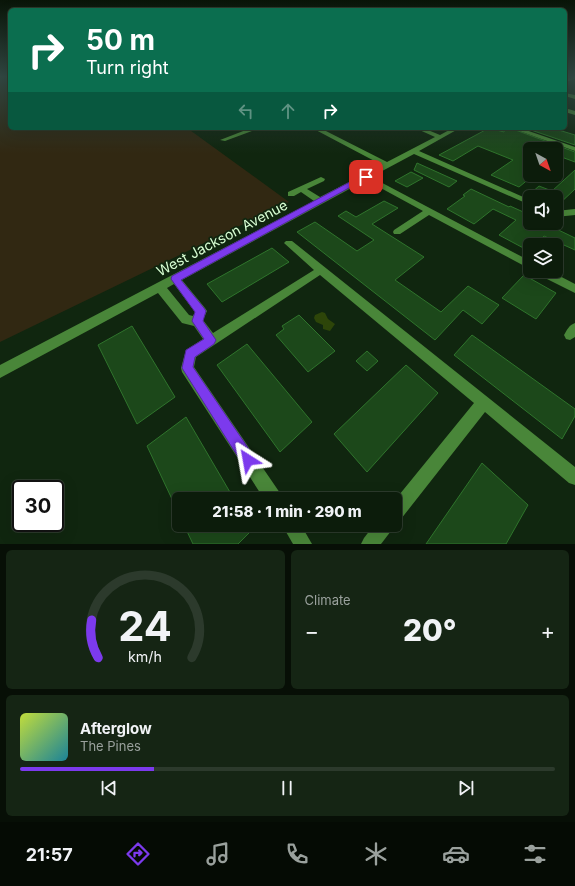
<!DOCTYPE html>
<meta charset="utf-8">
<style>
:root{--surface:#0c1c0b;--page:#152514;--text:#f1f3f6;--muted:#9aa19d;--line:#2c3a2c;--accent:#7c3aed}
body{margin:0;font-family:Inter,sans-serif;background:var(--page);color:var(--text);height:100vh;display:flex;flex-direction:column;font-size:15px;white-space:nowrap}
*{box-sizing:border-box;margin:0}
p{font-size:13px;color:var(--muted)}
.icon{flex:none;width:22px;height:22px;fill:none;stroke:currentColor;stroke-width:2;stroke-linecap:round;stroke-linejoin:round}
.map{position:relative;height:544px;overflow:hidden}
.panel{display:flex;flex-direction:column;gap:6px;padding:6px;background:#070f06;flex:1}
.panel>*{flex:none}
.banner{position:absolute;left:8px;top:8px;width:559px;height:122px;border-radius:6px;box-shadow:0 4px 16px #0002,0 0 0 1px var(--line);background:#0b6e4f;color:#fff;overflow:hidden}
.needle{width:26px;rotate:140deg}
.tools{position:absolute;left:523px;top:142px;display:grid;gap:8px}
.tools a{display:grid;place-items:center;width:40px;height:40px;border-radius:6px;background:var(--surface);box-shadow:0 4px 16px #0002,0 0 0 1px var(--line);font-size:20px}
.speed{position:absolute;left:12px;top:480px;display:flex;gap:8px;font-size:20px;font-weight:700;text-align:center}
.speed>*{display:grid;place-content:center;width:52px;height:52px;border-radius:50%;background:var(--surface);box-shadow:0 4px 16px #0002,0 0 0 1px var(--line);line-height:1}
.speed .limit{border:2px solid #111;border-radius:6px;background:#fff;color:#111}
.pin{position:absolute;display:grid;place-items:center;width:34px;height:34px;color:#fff;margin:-17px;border-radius:8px;box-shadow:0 2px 6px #0006}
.me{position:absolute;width:44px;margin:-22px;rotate:326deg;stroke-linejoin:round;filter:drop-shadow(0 0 3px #0008)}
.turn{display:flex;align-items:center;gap:14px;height:84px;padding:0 12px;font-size:18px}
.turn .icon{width:52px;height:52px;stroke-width:2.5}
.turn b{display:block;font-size:28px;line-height:34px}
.lanes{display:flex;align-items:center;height:38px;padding:0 12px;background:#0003;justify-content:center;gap:20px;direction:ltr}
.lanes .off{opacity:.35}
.big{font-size:30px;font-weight:800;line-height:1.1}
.panel .card{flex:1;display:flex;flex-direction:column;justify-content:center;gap:6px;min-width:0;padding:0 14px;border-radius:6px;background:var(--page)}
.panel .dial{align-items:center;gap:0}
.dial svg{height:104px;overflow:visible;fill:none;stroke:var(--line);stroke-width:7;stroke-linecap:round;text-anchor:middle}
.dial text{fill:var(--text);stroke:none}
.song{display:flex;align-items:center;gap:12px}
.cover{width:48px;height:48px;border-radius:6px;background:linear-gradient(135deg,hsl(70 70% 55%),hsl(190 70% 35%))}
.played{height:4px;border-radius:2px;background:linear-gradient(90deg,var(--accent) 25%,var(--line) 25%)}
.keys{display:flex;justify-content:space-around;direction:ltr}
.heat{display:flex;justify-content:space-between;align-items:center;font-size:22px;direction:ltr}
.panel .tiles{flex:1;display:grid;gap:6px;grid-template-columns:1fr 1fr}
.card:last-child{grid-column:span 2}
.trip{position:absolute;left:172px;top:492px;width:230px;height:40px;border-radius:6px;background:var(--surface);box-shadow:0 4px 16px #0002,0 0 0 1px var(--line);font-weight:800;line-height:40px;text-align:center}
.dock{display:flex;height:64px;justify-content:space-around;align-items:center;background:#050b04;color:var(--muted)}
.dock .icon{width:28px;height:28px}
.dock .active{color:var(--accent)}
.dock b{font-size:18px;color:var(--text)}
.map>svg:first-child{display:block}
</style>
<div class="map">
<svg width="575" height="544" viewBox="0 0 575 544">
<rect width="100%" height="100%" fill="#10260f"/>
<path fill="#312812" d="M0 77H10V128H187L289 202 0 342Z"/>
<path fill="#2d4509" d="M322 312 325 313 328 319 335 324 330 331 323 329V325L316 322 314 318 315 315Z"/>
<g fill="#1c481a" stroke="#2f742c">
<path d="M489 128 504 132 505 128H510L575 152V162L556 155V149H530V178L519 187 491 175 513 160 478 146 453 161 439 155Z"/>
<path d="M525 128H552L575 135V145Z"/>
<path d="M417 163 457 181 449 187 414 170Z"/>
<path d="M575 170V189L556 207V197H542L531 193 539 186 552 191Z"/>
<path d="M411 172 423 178 407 187 395 181Z"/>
<path d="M471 189 509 207 510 206 530 215V223H544L575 238V250L544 236 535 245H530L529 251 499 235 516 220 493 209 474 224 447 209 465 196 463 195Z"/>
<path d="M384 201 398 208 372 224 424 257 395 280 441 312 468 286 499 305 482 324 463 310 435 340 297 232 315 222 357 251 374 240 338 216 346 211 356 217Z"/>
<path d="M272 248 289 262 222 302 207 284Z"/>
<path d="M524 275 556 293 536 319 502 298Z"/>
<path d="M299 315 335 351 308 372 276 335 284 329 282 326Z"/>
<path d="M132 326 175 397 137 424 98 345Z"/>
<path d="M472 335 575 409V416L562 439 454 355Z"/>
<path d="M247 344 312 422 280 452 217 365Z"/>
<path d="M367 351 378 361 367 371 356 361Z"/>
<path d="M406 365 438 393 367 472 334 434Z"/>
<path d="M186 417 234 499H179V514L147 446Z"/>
<path d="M482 463 528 505 506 544H426Z"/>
<path d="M184 525H249L252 530 238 544H193Z"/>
</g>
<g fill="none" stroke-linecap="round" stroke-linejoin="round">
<g fill="#498639" fill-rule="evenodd">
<path d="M572 77H575V79L565 82V79Z"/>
<path d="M565 93 575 95V99L565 96Z"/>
<path d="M565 108 575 111V115L565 112Z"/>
<path d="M251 128H260L225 141 220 140Z"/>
<path d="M312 128H320L387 162 435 137 415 128H423L440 135 453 128H460L419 151 530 200V205L414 154 371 177 530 261V269L429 215 400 234H394L393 232 394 230 423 211 366 180 182 280 205 308 207 311 203 320 213 333 314 270 284 243 286 241H292L575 467V485L569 483 485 412 401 519 395 521V500L474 403 320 275 196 357 194 367 280 493 282 499H264L182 372 181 368 186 350 203 339 194 326 182 323 158 293 0 378V365L314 201 301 192 294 196H288V192L321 177 325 179 324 181 307 189 320 197 382 165ZM174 284 195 312 193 316 189 315 167 288Z"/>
<path d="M511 128H520L575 147V151Z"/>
<path d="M575 209V215L556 217V211Z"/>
<path d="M536 271H550L575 284V293L537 274Z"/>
<path d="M575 323V337L570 340 566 339 564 335C567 330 569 325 575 323Z"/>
<path d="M282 525H301L312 544H293Z"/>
<path d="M374 525H394L391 531 381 544H361L364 538Z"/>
</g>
</g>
<linearGradient id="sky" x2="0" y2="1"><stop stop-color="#091508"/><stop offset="0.5" stop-color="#314742"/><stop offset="1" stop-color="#314742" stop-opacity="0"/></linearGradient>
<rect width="575" height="153" fill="url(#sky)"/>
<path fill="#7c3aed" stroke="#51269a" d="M363 175 369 177 181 280 204 308 206 311 203 321 216 340 214 344 195 357 193 367 253 455 255 460 253 465 248 467 243 465 182 368 186 350 204 339 192 321 195 312 171 279 172 276Z"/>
<g text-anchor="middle" stroke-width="3.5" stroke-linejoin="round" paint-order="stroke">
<g font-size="14" fill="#d9ffd4" stroke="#10260f">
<text transform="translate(222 238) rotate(-28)" y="5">West Jackson Avenue</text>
</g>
</g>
</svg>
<div class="tools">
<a><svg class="needle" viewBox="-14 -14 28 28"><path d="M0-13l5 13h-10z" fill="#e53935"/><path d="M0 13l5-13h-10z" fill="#9aa19d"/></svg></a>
<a><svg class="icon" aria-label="sound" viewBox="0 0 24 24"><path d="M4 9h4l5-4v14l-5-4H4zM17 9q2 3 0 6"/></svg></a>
<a><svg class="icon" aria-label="layers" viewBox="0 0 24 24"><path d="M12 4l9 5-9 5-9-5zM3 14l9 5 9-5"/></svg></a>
</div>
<div class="speed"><div class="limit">30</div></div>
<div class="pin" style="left:366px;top:177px;background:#d93025"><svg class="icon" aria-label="arrive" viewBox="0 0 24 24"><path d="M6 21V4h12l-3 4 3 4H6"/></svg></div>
<svg class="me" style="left:248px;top:460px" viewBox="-20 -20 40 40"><path d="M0-17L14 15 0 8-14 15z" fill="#7c3aed" stroke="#fff" stroke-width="4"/></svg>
<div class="trip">21:58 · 1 min · 290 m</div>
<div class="banner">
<div class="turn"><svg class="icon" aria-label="right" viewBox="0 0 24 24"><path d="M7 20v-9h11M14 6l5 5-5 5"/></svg><div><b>50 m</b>Turn right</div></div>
<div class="lanes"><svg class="icon off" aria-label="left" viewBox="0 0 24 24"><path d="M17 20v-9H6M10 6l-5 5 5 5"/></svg><svg class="icon off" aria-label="ahead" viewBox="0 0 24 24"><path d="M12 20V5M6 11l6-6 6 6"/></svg><svg class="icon" aria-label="right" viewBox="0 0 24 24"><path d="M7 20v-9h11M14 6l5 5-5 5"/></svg></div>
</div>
</div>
<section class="panel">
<div class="tiles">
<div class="card dial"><svg viewBox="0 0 100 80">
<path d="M14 69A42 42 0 1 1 86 69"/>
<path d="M14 69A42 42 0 0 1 9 40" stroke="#7c3aed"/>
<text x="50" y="56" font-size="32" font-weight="700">24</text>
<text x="50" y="72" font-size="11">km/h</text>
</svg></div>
<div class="card"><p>Climate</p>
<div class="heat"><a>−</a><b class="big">20°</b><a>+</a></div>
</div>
<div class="card">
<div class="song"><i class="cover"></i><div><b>Afterglow</b><p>The Pines</p></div></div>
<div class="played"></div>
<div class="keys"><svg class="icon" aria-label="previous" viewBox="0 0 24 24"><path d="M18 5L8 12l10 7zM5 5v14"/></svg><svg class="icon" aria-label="pause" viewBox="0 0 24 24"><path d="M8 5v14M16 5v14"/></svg><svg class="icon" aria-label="next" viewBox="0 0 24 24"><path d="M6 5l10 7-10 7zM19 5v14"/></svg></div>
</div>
</div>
</section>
<nav class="dock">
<b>21:57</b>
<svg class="icon active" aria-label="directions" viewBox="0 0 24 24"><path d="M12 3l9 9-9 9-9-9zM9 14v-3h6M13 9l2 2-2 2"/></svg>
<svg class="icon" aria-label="music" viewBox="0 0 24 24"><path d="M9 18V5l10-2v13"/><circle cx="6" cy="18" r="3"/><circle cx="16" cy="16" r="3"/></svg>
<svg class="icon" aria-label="phone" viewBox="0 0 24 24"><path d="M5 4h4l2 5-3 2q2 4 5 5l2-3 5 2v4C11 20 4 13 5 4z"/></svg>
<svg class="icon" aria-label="climate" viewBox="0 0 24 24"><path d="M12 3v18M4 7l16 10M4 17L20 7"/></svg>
<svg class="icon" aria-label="car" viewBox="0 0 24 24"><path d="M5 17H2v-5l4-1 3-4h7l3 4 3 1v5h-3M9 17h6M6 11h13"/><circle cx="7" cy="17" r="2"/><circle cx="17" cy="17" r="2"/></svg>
<svg class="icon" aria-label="filters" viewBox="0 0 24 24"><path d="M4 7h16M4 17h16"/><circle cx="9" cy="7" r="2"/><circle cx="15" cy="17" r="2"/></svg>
</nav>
